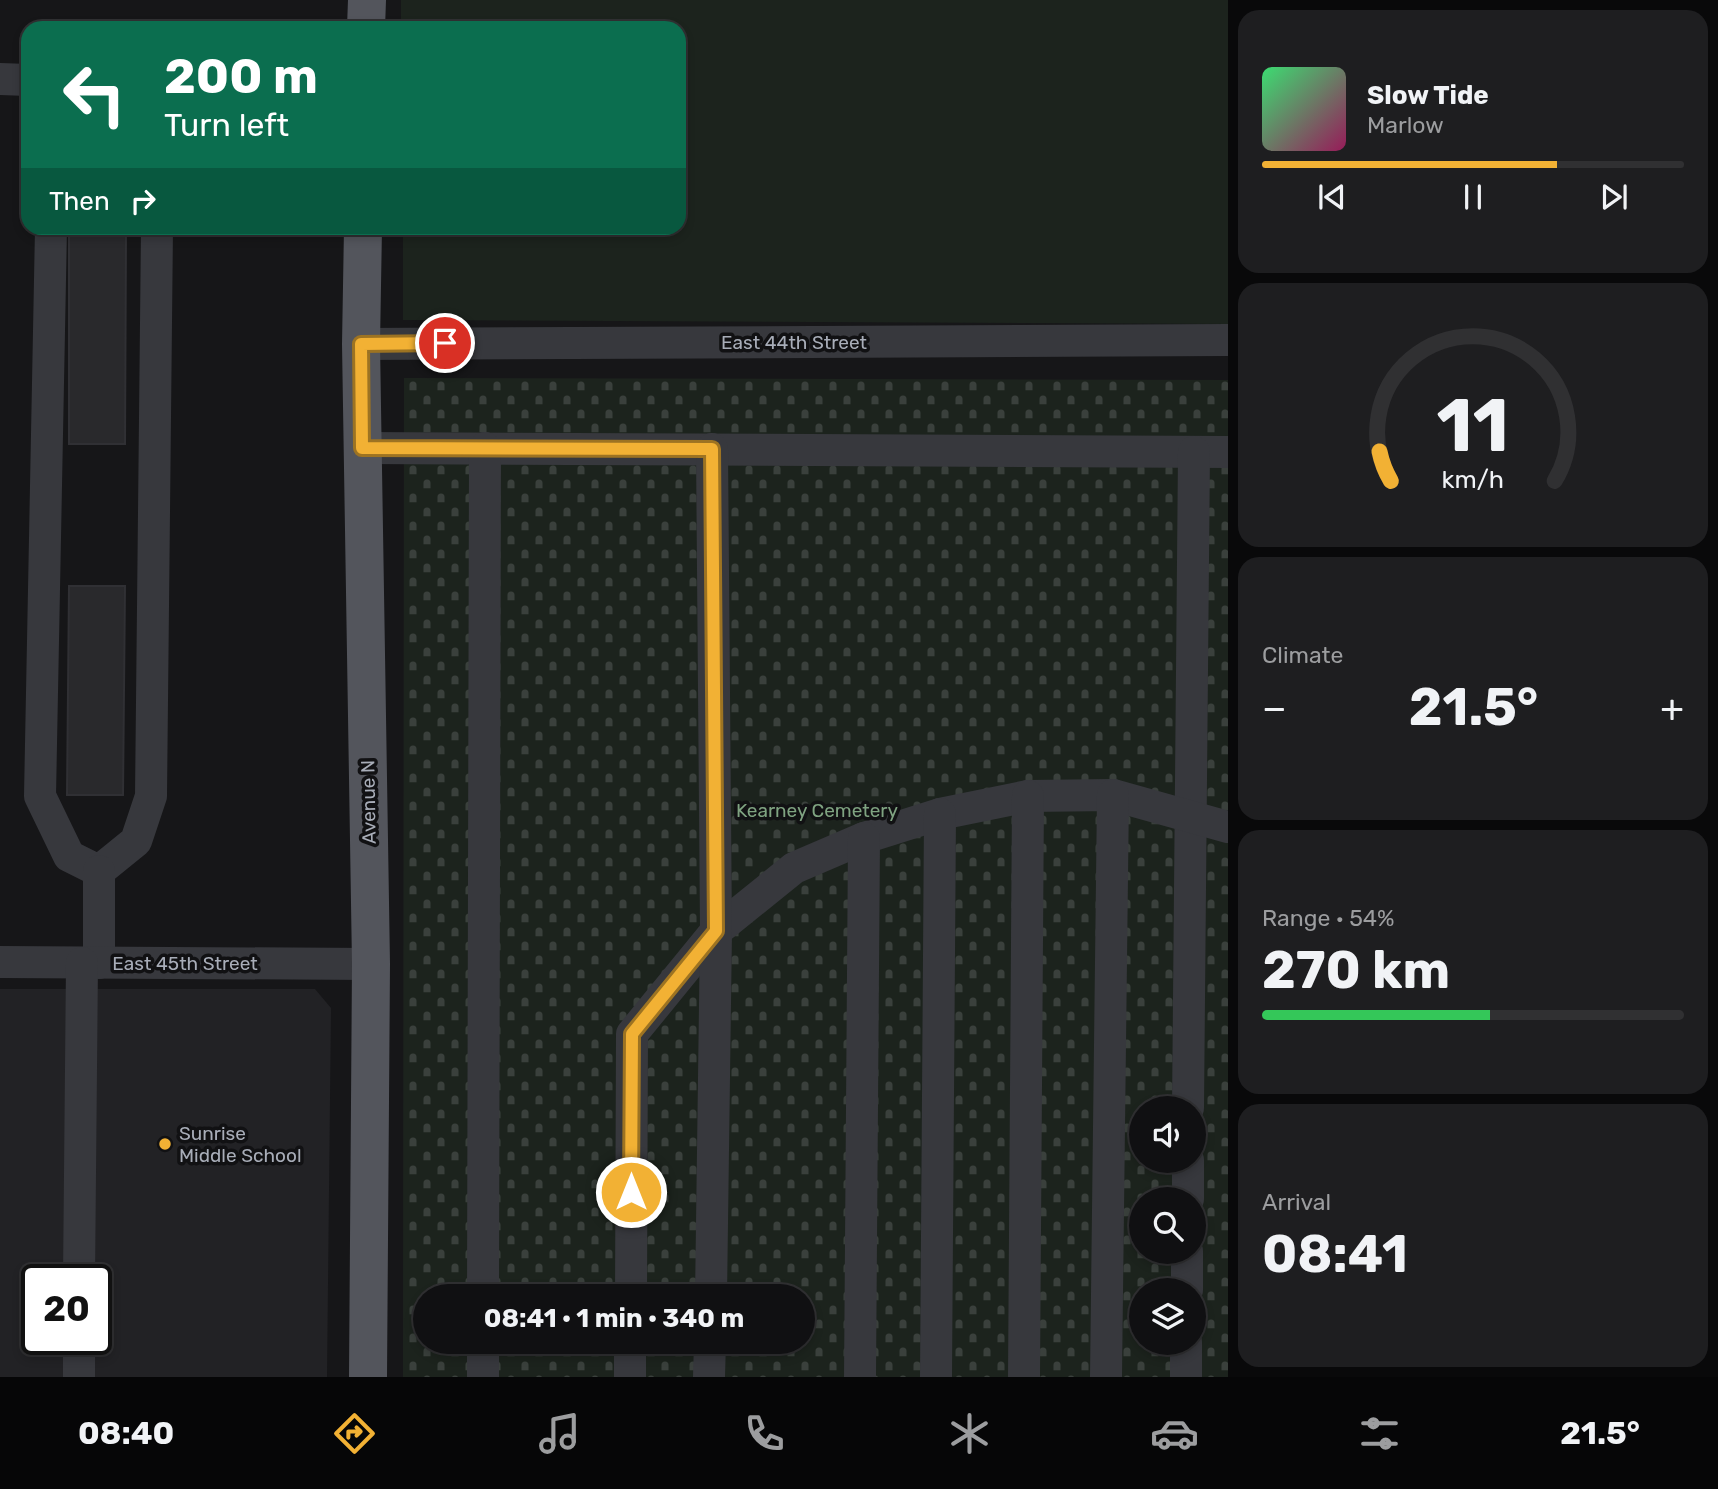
<!DOCTYPE html>
<meta charset="utf-8">
<style>
:root{--surface:#101012;--page:#1e1e20;--text:#f1f3f6;--muted:#9c9d9f;--line:#303032;--accent:#f2b134}
body{margin:0;font-family:Rubik,sans-serif;background:var(--page);color:var(--text);height:100vh;display:flex;flex-direction:column;font-size:26px;white-space:nowrap}
*{box-sizing:border-box;margin:0}
p{font-size:23px;color:var(--muted)}
.icon{flex:none;width:38px;height:38px;fill:none;stroke:currentColor;stroke-width:2;stroke-linecap:round;stroke-linejoin:round}
.map{position:relative;flex:1;overflow:hidden}
.panel{display:flex;flex-direction:column;gap:10px;padding:10px;background:#09090a;width:490px}
.panel>*{flex:none}
.guide{position:absolute;left:21px;top:21px;width:665px;height:214px;border-radius:21px;box-shadow:0 4px 10px #0003,0 0 0 2px var(--line);background:#0b6e4f;color:#fff;overflow:hidden}
.buttons{position:absolute;left:1129px;top:1096px;display:grid;gap:14px}
.buttons a{display:grid;place-items:center;width:77px;height:77px;border-radius:50%;background:var(--surface);box-shadow:0 4px 10px #0003,0 0 0 2px var(--line);font-size:35px}
.speed{position:absolute;left:21px;top:1264px;display:flex;gap:14px;font-size:35px;font-weight:700;text-align:center}
.speed>*{display:grid;place-content:center;width:91px;height:91px;border-radius:50%;background:var(--surface);box-shadow:0 4px 10px #0003,0 0 0 2px var(--line);line-height:1}
.speed .limit{border:4px solid #111;border-radius:10px;background:#fff;color:#111}
.pin{position:absolute;display:grid;place-items:center;width:60px;height:60px;color:#fff;margin:-30px;border:4px solid #fff;border-radius:50%;box-shadow:0 2px 7px #0007}
.me{position:absolute;width:77px;margin:-38px;rotate:0deg;stroke-linejoin:round;filter:drop-shadow(0 0 5px #0008)}
.turn{display:flex;align-items:center;gap:24px;height:147px;padding:0 28px;font-size:32px}
.turn .icon{width:91px;height:91px;stroke-width:2.5}
.turn b{display:block;font-size:49px;line-height:60px}
.then{display:flex;align-items:center;height:66px;padding:0 28px;background:#0003;gap:14px;font-size:26px}
.big{font-size:52px;font-weight:700;line-height:1.1}
.panel .widget{flex:1;display:flex;flex-direction:column;justify-content:center;gap:10px;min-width:0;padding:0 24px;border-radius:21px;background:var(--page)}
.panel .dial{align-items:center;gap:0}
.dial svg{height:182px;overflow:visible;fill:none;stroke:var(--line);stroke-width:7;stroke-linecap:round;text-anchor:middle}
.dial text{fill:var(--text);stroke:none}
.song{display:flex;align-items:center;gap:21px}
.cover{width:84px;height:84px;border-radius:10px;background:linear-gradient(135deg,hsl(140 70% 55%),hsl(330 70% 35%))}
.played{height:7px;border-radius:4px;background:linear-gradient(90deg,var(--accent) 70%,var(--line) 70%)}
.keys{display:flex;justify-content:space-around;direction:ltr}
.heat{display:flex;justify-content:space-between;align-items:center;font-size:38px;direction:ltr}
.charge{height:10px;border-radius:5px;background:linear-gradient(90deg,#34c759 54%,var(--line) 0)}
.trip{position:absolute;left:413px;top:1284px;width:402px;height:70px;border-radius:35px;background:var(--surface);box-shadow:0 4px 10px #0003,0 0 0 2px var(--line);font-weight:700;line-height:70px;text-align:center}
.menu{display:flex;height:112px;justify-content:space-around;align-items:center;background:#060607;color:var(--muted)}
.menu .icon{width:49px;height:49px}
.menu .selected{color:var(--accent)}
.menu b{font-size:32px;color:var(--text)}
main{display:flex;flex:1;min-height:0}
.map>svg:first-child{display:block}
</style>
<main>
<div class="map">
<svg width="1228" height="1377" viewBox="0 0 1228 1377">
<defs>
<pattern id="cemetery-stones" width="16" height="16" patternUnits="userSpaceOnUse" patternTransform="scale(1.75)"><rect width="16" height="16" fill="#1c231d"/><path d="M2 7V4a2 2 0 0 1 4 0v3zM10 15v-3a2 2 0 0 1 4 0v3z" fill="#3a403c"/></pattern>
</defs>
<rect width="100%" height="100%" fill="#161618"/>
<path fill="#222225" fill-rule="evenodd" d="M0 989H315L331 1008 327 1377H0ZM37 1279H96V1339H37Z"/>
<path fill="#1c231d" d="M401 0H1228V324L403 320V228H679V28H401Z"/>
<path fill="url(#cemetery-stones)" fill-rule="evenodd" d="M404 378 1228 380V1377H403ZM1141 1108H1194V1160H1141ZM1141 1199H1194V1251H1141ZM1141 1290H1194V1342H1141ZM425 1297H803V1342H425Z"/>
<g fill="#29292c" stroke="#303034" stroke-width="2">
<path d="M69 233H126L125 444H69Z"/>
<path d="M69 586H125L123 795H67Z"/>
</g>
<g fill="none" stroke-linecap="round" stroke-linejoin="round">
<g stroke="#37383d" stroke-width="32">
<path d="M0 79 28 80"/>
<path d="M51 228 40 796 69 856 99 871 136 841 151 796 157 228"/>
<path d="M361 344 1228 340"/>
<path d="M362 448 1228 452"/>
<path d="M99 871V963"/>
<path d="M0 962 371 964"/>
<path d="M1188 1108 1194 452"/>
<path d="M1188 1199V1160"/>
<path d="M79 1279 82 963"/>
<path d="M1187 1290V1251"/>
<path d="M483 1297 485 448"/>
<path d="M631 1297 632 1034 716 931 794 868 864 838 940 814 1028 796 1113 795 1228 827"/>
<path d="M711 1297 716 931 712 449"/>
<path d="M79 1377V1339"/>
<path d="M483 1377V1342"/>
<path d="M630 1377V1342"/>
<path d="M709 1377 710 1342"/>
<path d="M860 1377 864 838"/>
<path d="M936 1377 940 814"/>
<path d="M1024 1377 1028 796"/>
<path d="M1106 1377 1113 795"/>
<path d="M1186 1377V1342"/>
</g>
<g stroke="#53555c" stroke-width="38">
<path d="M366 28 367 0"/>
<path d="M363 228 361 344 371 964 368 1377"/>
</g>
</g>
<g fill="none" stroke-linecap="round" stroke-linejoin="round">
<defs>
<path id="route" d="M445 343 361 344 362 448 712 449 716 931 632 1034 631 1192"/>
</defs>
<use href="#route" stroke="#9d7322" stroke-width="18"/>
<use href="#route" stroke="#f2b134" stroke-width="12"/>
</g>
<circle fill="#f2b134" stroke="#111113" stroke-width="2.5" cx="165" cy="1144" r="7"/>
<g text-anchor="middle" stroke-width="7" stroke-linejoin="round" paint-order="stroke">
<g font-size="19" fill="#a8adb8" stroke="#111113">
<text x="794" y="349">East 44th Street</text>
<text transform="translate(368 802) rotate(-91)" y="7">Avenue N</text>
<text x="185" y="970">East 45th Street</text>
</g>
<g font-size="19" fill="#7fa381" stroke="#111113">
<text x="817" y="817">Kearney Cemetery</text>
</g>
<g font-size="19" fill="#a8adb8" stroke="#111113" text-anchor="start">
<text x="179" y="1140">Sunrise<tspan x="179" dy="22">Middle School</tspan></text>
</g>
</g>
</svg>
<div class="buttons">
<a><svg class="icon" aria-label="sound" viewBox="0 0 24 24"><path d="M4 9h4l5-4v14l-5-4H4zM17 9q2 3 0 6"/></svg></a>
<a><svg class="icon" aria-label="search" viewBox="0 0 24 24"><circle cx="10" cy="10" r="6"/><path d="M15 15l6 6"/></svg></a>
<a><svg class="icon" aria-label="layers" viewBox="0 0 24 24"><path d="M12 4l9 5-9 5-9-5zM3 14l9 5 9-5"/></svg></a>
</div>
<div class="speed"><div class="limit">20</div></div>
<div class="pin" style="left:445px;top:343px;background:#d93025"><svg class="icon" aria-label="arrive" viewBox="0 0 24 24"><path d="M6 21V4h12l-3 4 3 4H6"/></svg></div>
<svg class="me" style="left:631px;top:1192px" viewBox="-20 -20 40 40"><circle r="17" fill="#f2b134" stroke="#fff" stroke-width="3"/><path d="M0-11L8 9 0 5-8 9z" fill="#fff"/></svg>
<div class="trip">08:41 · 1 min · 340 m</div>
<div class="guide">
<div class="turn"><svg class="icon" aria-label="left" viewBox="0 0 24 24"><path d="M17 20v-9H6M10 6l-5 5 5 5"/></svg><div><b>200 m</b>Turn left</div></div>
<div class="then">Then<svg class="icon" aria-label="right" viewBox="0 0 24 24"><path d="M7 20v-9h11M14 6l5 5-5 5"/></svg></div>
</div>
</div>
<section class="panel">
<div class="widget">
<div class="song"><i class="cover"></i><div><b>Slow Tide</b><p>Marlow</p></div></div>
<div class="played"></div>
<div class="keys"><svg class="icon" aria-label="previous" viewBox="0 0 24 24"><path d="M18 5L8 12l10 7zM5 5v14"/></svg><svg class="icon" aria-label="pause" viewBox="0 0 24 24"><path d="M8 5v14M16 5v14"/></svg><svg class="icon" aria-label="next" viewBox="0 0 24 24"><path d="M6 5l10 7-10 7zM19 5v14"/></svg></div>
</div>
<div class="widget dial"><svg viewBox="0 0 100 80">
<path d="M14 69A42 42 0 1 1 86 69"/>
<path d="M14 69A42 42 0 0 1 9 56" stroke="#f2b134"/>
<text x="50" y="56" font-size="32" font-weight="700">11</text>
<text x="50" y="72" font-size="11">km/h</text>
</svg></div>
<div class="widget"><p>Climate</p>
<div class="heat"><a>−</a><b class="big">21.5°</b><a>+</a></div>
</div>
<div class="widget"><p>Range · 54%</p><b class="big">270 km</b><div class="charge"></div></div>
<div class="widget"><p>Arrival</p><b class="big">08:41</b></div>
</section>
</main>
<nav class="menu">
<b>08:40</b>
<svg class="icon selected" aria-label="directions" viewBox="0 0 24 24"><path d="M12 3l9 9-9 9-9-9zM9 14v-3h6M13 9l2 2-2 2"/></svg>
<svg class="icon" aria-label="music" viewBox="0 0 24 24"><path d="M9 18V5l10-2v13"/><circle cx="6" cy="18" r="3"/><circle cx="16" cy="16" r="3"/></svg>
<svg class="icon" aria-label="phone" viewBox="0 0 24 24"><path d="M5 4h4l2 5-3 2q2 4 5 5l2-3 5 2v4C11 20 4 13 5 4z"/></svg>
<svg class="icon" aria-label="climate" viewBox="0 0 24 24"><path d="M12 3v18M4 7l16 10M4 17L20 7"/></svg>
<svg class="icon" aria-label="car" viewBox="0 0 24 24"><path d="M5 17H2v-5l4-1 3-4h7l3 4 3 1v5h-3M9 17h6M6 11h13"/><circle cx="7" cy="17" r="2"/><circle cx="17" cy="17" r="2"/></svg>
<svg class="icon" aria-label="filters" viewBox="0 0 24 24"><path d="M4 7h16M4 17h16"/><circle cx="9" cy="7" r="2"/><circle cx="15" cy="17" r="2"/></svg>
<b>21.5°</b>
</nav>
